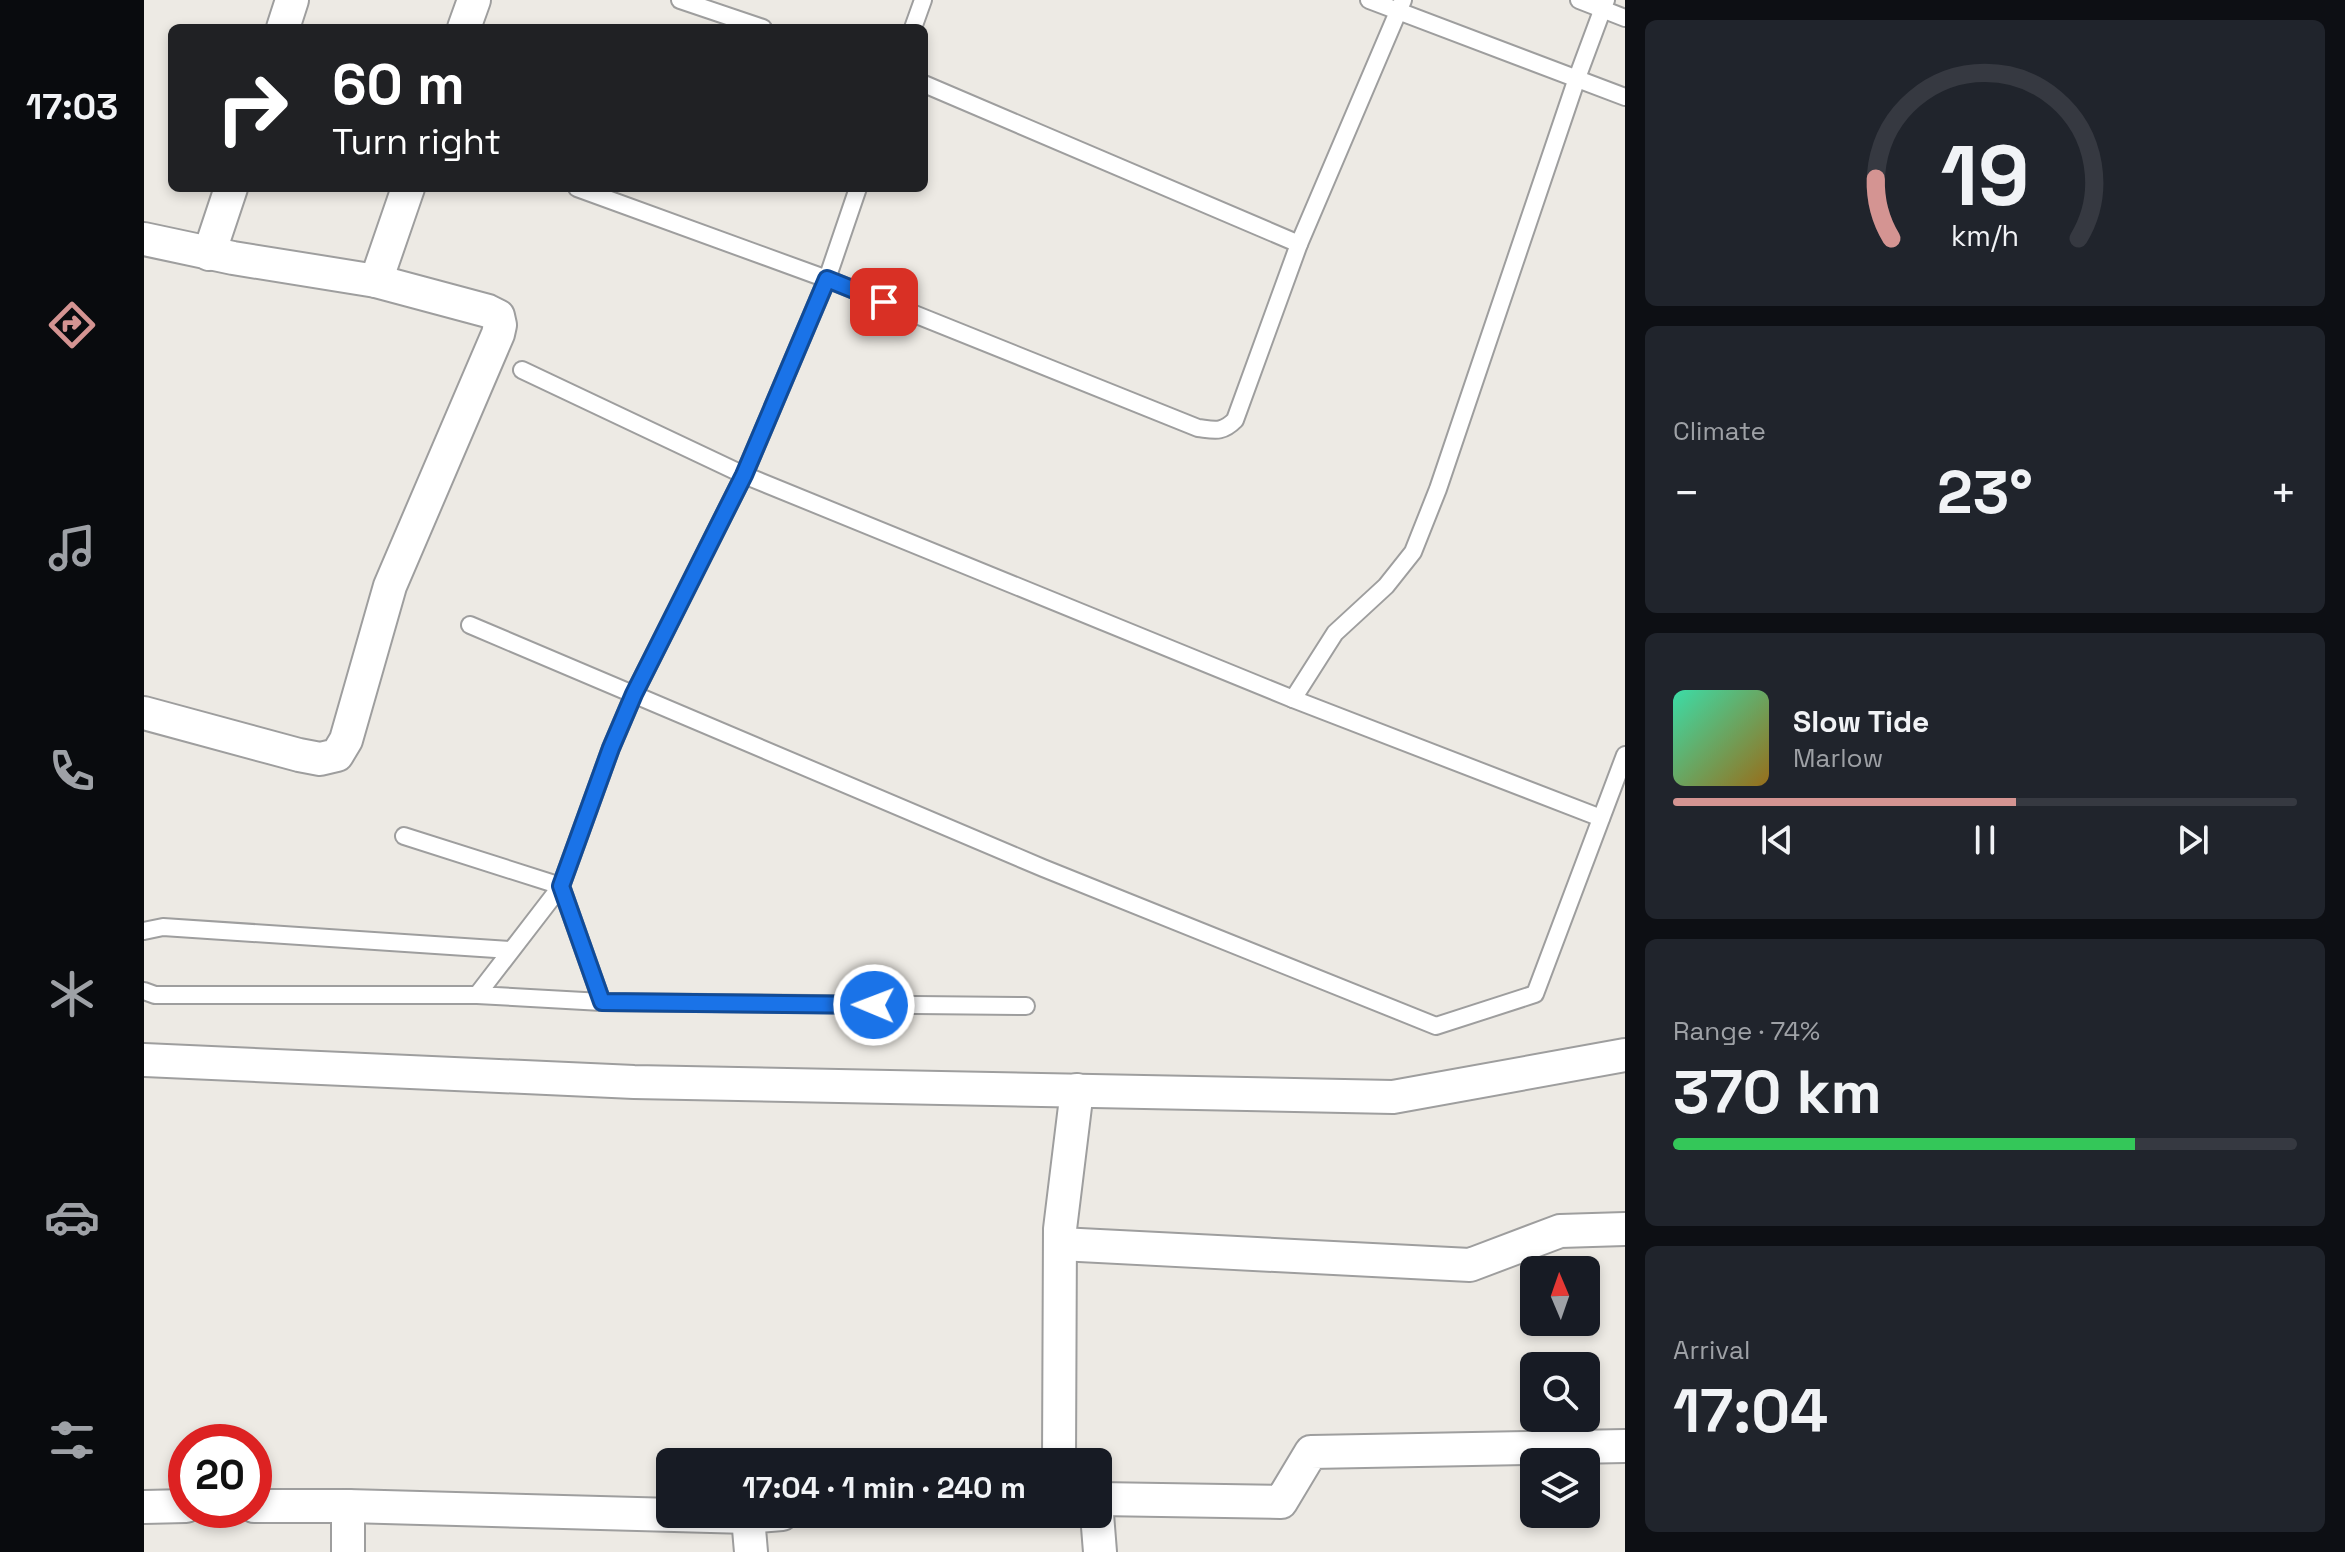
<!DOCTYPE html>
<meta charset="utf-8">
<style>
:root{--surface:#171b24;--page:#20242c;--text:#f1f3f6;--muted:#9ea1a6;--line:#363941;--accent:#d49492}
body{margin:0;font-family:"Space Grotesk",sans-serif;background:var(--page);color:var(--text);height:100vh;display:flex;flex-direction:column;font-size:30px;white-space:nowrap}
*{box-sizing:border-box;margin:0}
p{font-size:26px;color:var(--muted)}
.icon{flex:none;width:44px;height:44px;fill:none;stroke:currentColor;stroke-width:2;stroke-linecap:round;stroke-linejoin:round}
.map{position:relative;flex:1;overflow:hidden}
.sheet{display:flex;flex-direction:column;gap:20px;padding:20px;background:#0d0f14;width:720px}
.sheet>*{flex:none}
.banner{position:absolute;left:24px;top:24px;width:760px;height:168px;border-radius:12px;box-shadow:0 4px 12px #0003;background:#202124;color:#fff;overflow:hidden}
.needle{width:52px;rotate:358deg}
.buttons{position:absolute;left:1376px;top:1256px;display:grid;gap:16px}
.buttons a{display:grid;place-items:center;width:80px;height:80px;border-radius:12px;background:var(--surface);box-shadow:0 4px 12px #0003;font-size:40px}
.speed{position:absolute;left:24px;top:1424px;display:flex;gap:16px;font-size:40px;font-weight:700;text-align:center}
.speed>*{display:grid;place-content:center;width:104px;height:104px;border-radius:50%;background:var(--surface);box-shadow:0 4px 12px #0003;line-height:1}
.speed .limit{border:12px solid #d22;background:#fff;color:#111}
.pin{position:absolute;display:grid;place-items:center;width:68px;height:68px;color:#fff;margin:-34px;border-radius:16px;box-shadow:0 4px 12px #0006}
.me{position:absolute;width:88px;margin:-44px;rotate:271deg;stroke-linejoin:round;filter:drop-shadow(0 0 6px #0008)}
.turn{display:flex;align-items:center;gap:28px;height:168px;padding:0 32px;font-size:36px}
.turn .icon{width:104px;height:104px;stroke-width:2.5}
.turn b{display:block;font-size:56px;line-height:68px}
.big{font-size:60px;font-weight:700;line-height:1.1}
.sheet .tile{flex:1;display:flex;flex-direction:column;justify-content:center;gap:12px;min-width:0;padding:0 28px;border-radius:12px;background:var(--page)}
.sheet .dial{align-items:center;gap:0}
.dial svg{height:208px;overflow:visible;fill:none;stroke:var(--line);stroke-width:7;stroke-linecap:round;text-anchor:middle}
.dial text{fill:var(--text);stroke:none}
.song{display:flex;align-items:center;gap:24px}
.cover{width:96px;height:96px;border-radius:12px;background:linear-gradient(135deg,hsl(160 70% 55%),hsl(40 70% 35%))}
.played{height:8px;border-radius:4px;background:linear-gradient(90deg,var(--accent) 55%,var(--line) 55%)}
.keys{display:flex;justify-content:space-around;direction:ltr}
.heat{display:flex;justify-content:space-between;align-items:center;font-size:44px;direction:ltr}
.charge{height:12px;border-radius:6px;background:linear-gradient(90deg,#34c759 74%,var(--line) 0)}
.trip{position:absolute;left:512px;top:1448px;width:456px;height:80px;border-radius:12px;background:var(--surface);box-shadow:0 4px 12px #0003;font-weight:700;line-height:80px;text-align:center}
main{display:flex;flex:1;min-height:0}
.dock{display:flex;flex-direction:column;width:144px;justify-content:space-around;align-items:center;background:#090b0e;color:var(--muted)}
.dock .icon{width:56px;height:56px}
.dock .selected{color:var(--accent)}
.dock b{font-size:36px;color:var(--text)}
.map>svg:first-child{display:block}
</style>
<main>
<nav class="dock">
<b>17:03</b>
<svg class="icon selected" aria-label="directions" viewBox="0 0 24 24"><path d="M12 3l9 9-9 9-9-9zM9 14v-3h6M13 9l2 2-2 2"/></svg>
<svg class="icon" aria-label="music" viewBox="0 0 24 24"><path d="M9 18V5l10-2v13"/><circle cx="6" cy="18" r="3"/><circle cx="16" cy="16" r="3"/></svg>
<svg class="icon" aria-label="phone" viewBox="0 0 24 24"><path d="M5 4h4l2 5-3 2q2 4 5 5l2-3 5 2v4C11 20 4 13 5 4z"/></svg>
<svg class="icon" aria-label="climate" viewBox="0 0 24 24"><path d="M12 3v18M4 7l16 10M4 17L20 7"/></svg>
<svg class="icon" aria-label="car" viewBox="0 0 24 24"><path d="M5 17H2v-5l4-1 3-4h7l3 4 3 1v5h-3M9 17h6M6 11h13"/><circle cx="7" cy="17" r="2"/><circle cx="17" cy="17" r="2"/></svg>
<svg class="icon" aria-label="filters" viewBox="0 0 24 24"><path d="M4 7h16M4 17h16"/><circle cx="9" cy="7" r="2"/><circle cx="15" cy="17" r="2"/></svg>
</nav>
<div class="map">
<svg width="1481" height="1552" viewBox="0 0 1481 1552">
<rect width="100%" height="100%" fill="#edeae4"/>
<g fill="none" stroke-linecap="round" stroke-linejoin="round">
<defs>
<g id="lane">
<path d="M536 0 619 28"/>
<path d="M1225 0 1481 97"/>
<path d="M1435 0 1481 18"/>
<path d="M769 28 779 0"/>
<path d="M780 84 1155 244"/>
<path d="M433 188 683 279 1054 428C1071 430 1078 433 1091 420L1155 244 1259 0"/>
<path d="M378 370 600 475 1149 699 1457 818"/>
<path d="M326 625 899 868 1292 1026 1391 994 1481 755"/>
<path d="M1149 699 1191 633 1242 586 1269 552 1294 489 1433 78 1462 0"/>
<path d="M260 836 417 886"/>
<path d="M417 886 458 1002 333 995 417 886 467 748 490 694 600 475 683 279 714 188"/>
<path d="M0 931 19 927 367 950"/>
<path d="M0 991 11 995H333"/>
<path d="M458 1002 882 1006"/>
</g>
<g id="street">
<path d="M139 28 148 0"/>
<path d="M320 28 330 0"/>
<path d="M0 239 89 258 232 281 344 311 354 316 356 325 354 334 246 586 202 740 193 755 176 759 155 755 0 713"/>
<path d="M65 254 87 188"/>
<path d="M232 281 264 188"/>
<path d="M0 1060 490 1082 1249 1097 1481 1055"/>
<path d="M916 1244 1326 1265 1416 1231 1481 1229"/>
<path d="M915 1462 916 1229 933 1090"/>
<path d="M954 1499 1137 1502 1167 1452 1481 1446"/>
<path d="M110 1506H204V1552"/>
<path d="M204 1506 604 1517"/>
<path d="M0 1507 42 1506"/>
<path d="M953 1514 956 1552"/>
<path d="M607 1552 604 1517 638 1514"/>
</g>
</defs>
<use href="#lane" stroke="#9e9e9e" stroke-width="20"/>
<use href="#street" stroke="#9e9e9e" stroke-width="36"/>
<use href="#lane" stroke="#fff" stroke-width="16"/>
<use href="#street" stroke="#fff" stroke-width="32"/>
</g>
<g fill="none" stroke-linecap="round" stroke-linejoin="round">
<defs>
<path id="route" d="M730 1005 458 1002 417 886 467 748 490 694 600 475 683 279 740 302"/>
</defs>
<use href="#route" stroke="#114b97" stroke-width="20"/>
<use href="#route" stroke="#1a73e8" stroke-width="14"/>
</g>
</svg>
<div class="buttons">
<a><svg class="needle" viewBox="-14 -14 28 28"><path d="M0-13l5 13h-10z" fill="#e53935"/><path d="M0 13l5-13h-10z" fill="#9ea1a6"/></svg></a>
<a><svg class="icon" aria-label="search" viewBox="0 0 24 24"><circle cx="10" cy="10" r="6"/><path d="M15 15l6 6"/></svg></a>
<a><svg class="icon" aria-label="layers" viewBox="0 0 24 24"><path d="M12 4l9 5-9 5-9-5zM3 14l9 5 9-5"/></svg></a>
</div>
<div class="speed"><div class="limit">20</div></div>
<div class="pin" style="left:740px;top:302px;background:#d93025"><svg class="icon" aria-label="arrive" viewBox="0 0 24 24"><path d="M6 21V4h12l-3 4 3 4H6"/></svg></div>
<svg class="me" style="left:730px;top:1005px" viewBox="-20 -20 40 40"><circle r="17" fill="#1a73e8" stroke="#fff" stroke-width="3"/><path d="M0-11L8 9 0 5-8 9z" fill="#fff"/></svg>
<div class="trip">17:04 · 1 min · 240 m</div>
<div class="banner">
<div class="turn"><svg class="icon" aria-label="right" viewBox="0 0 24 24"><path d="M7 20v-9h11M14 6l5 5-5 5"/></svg><div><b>60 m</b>Turn right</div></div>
</div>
</div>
<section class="sheet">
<div class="tile dial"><svg viewBox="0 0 100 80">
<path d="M14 69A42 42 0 1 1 86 69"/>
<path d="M14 69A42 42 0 0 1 8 46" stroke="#d49492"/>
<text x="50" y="56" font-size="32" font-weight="700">19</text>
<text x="50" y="72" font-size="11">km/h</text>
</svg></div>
<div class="tile"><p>Climate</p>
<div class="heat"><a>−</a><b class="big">23°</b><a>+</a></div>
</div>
<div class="tile">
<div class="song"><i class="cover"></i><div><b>Slow Tide</b><p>Marlow</p></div></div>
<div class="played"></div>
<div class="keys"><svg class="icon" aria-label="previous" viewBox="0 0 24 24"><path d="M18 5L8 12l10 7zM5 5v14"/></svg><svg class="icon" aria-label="pause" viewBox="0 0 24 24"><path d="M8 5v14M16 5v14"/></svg><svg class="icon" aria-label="next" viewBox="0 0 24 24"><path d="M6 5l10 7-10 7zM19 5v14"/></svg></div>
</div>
<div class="tile"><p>Range · 74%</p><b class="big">370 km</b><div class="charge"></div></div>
<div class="tile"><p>Arrival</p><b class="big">17:04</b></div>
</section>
</main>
